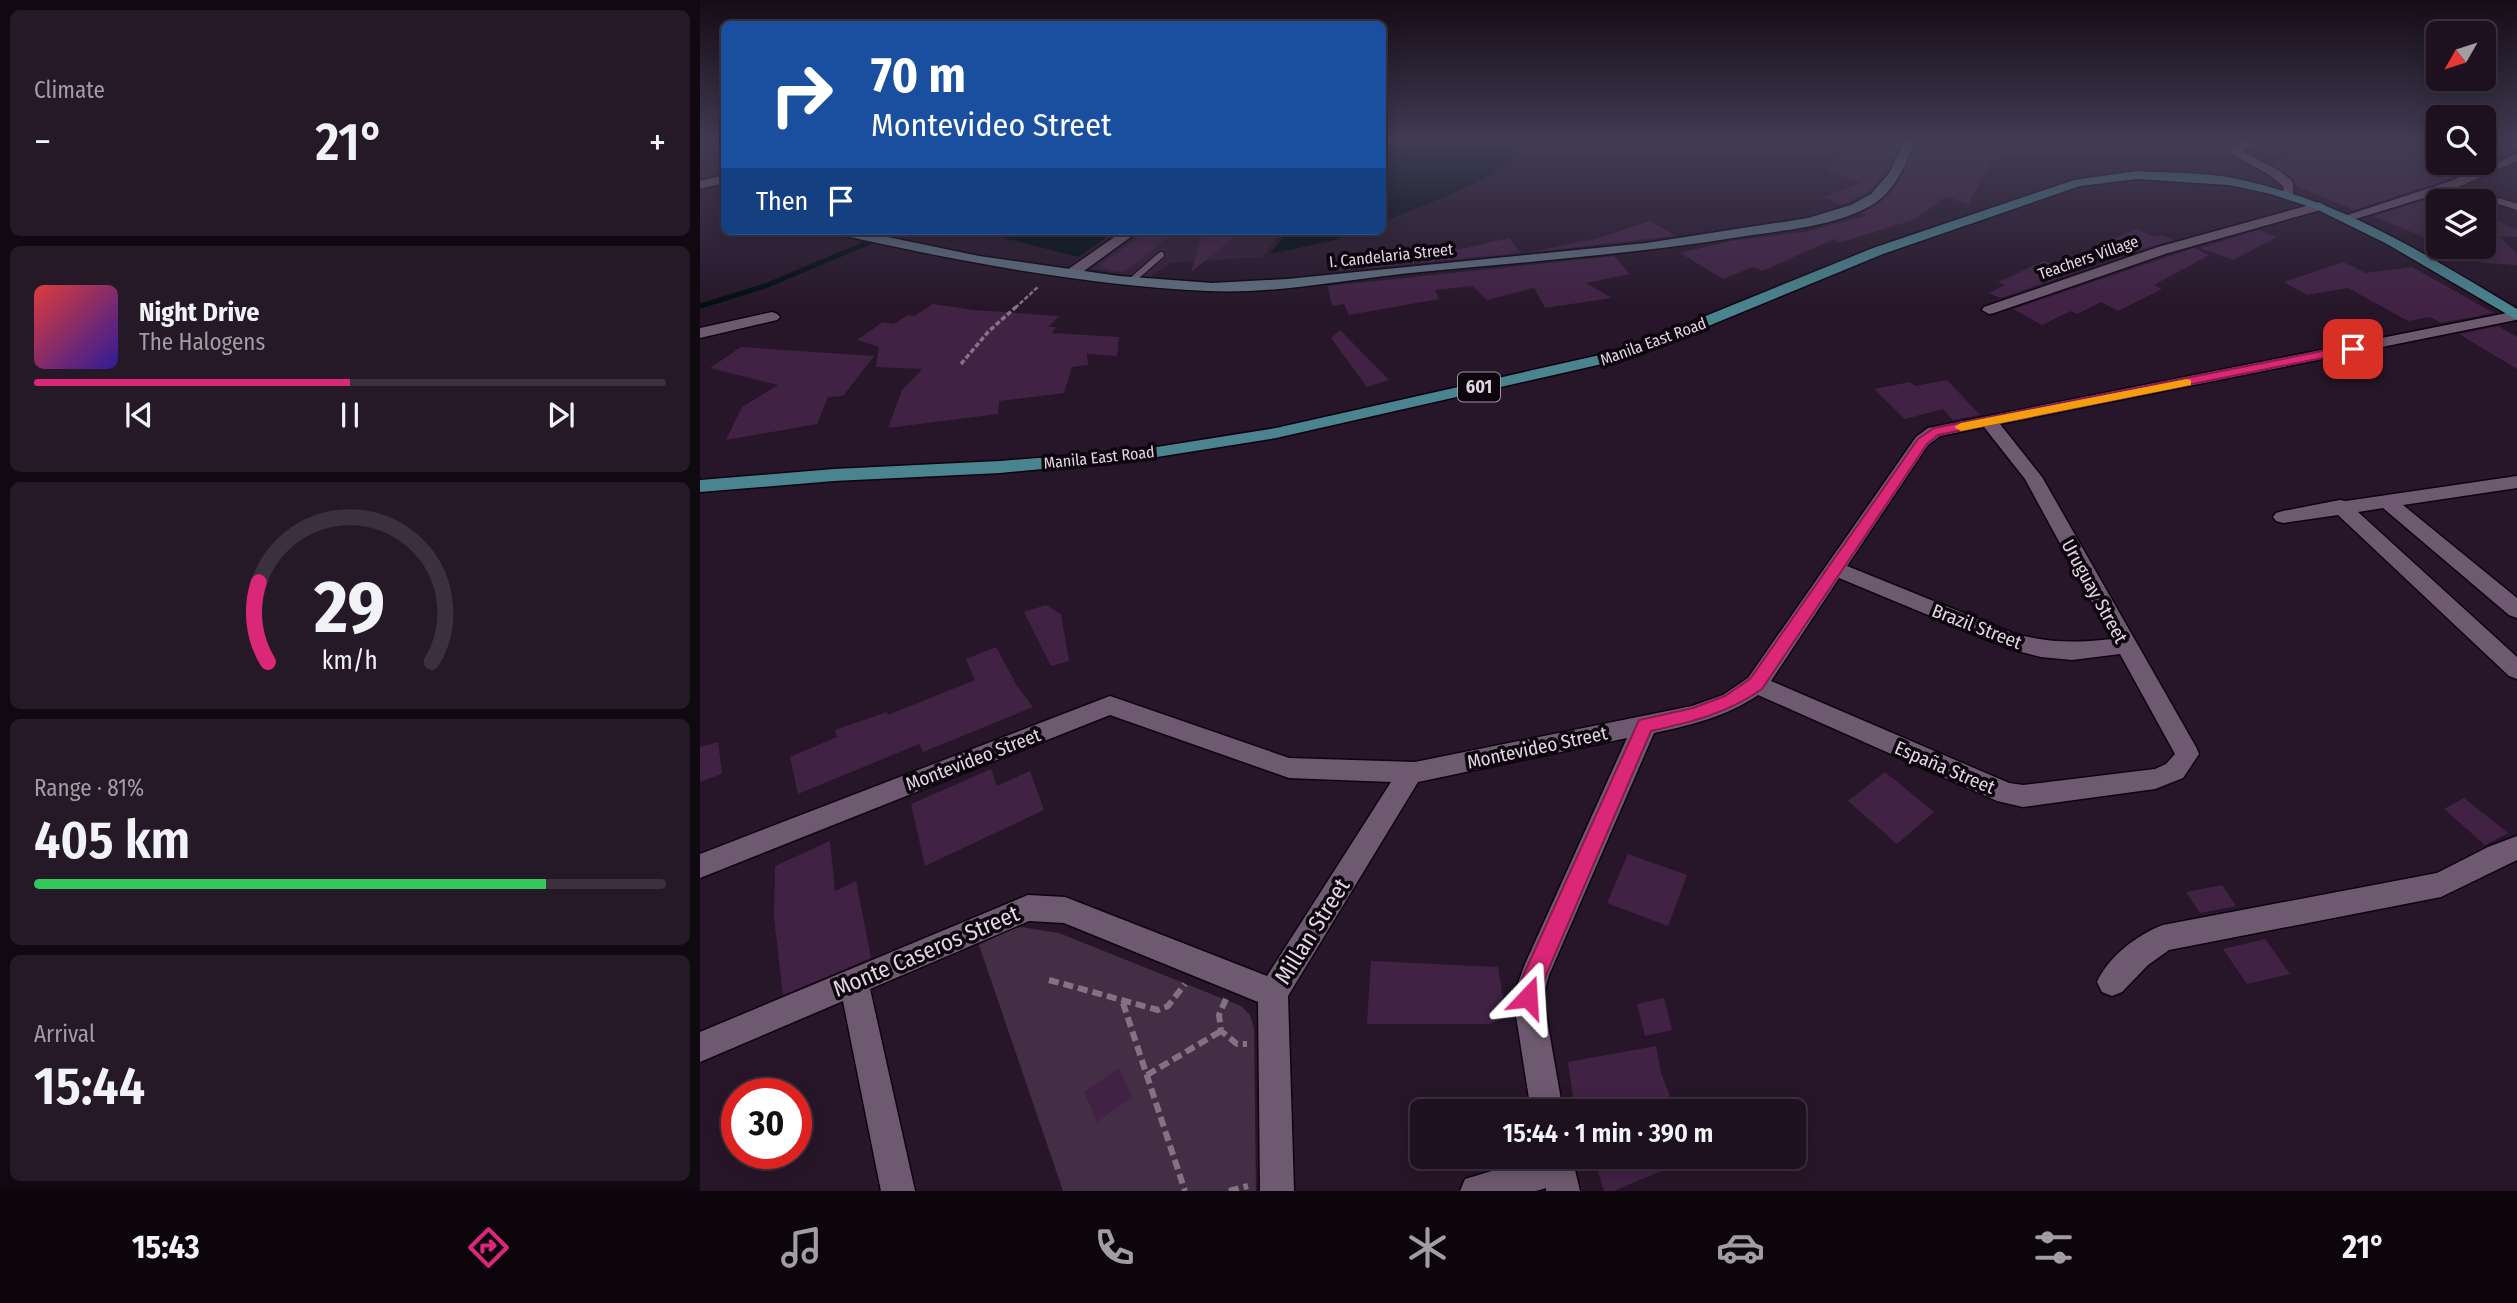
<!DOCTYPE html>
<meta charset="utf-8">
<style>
:root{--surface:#1d101f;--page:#251928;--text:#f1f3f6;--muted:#a09da4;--line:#3b303d;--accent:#db2777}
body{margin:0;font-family:"Fira Sans Condensed",sans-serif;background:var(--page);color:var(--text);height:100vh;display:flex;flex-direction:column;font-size:26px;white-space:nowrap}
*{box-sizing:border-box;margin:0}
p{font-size:23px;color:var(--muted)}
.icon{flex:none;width:38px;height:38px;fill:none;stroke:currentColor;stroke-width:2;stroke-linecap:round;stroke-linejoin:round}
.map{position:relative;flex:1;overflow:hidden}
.side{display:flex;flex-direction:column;gap:10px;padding:10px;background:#100911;width:700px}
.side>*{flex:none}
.guide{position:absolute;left:21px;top:21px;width:665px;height:214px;border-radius:10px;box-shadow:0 4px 18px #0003,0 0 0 2px var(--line);background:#1a4fa0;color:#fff;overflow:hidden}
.needle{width:46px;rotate:231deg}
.controls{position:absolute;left:1726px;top:21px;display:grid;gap:14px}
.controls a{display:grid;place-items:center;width:70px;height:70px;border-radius:10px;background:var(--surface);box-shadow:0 4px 18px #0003,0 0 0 2px var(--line);font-size:35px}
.speed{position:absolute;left:21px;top:1078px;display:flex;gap:14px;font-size:35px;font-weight:700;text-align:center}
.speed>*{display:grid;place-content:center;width:91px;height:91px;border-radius:50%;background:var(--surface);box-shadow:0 4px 18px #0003,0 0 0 2px var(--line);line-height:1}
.speed .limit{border:10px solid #d22;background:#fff;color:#111}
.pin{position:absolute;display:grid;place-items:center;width:60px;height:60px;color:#fff;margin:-30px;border-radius:14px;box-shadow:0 4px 10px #0006}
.me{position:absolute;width:77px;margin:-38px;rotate:20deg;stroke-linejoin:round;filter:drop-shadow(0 0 5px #0008)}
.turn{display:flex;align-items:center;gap:24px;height:147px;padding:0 35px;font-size:32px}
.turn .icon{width:91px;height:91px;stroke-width:2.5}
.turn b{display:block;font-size:49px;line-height:60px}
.then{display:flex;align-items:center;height:66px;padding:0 35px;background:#0003;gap:14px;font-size:26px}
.big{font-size:52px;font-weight:600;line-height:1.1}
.side .card{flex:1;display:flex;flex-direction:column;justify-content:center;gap:10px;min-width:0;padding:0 24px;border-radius:10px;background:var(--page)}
.side .dial{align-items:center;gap:0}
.dial svg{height:182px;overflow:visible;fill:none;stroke:var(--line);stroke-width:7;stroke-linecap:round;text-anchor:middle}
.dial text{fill:var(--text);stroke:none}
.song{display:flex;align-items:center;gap:21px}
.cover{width:84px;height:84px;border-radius:10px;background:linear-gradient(135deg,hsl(0 70% 55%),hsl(250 70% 35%))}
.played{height:7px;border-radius:4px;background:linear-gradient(90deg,var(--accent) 50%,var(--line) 50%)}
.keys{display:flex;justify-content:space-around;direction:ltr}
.heat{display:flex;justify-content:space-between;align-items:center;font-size:38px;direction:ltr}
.charge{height:10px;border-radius:5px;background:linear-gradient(90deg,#34c759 81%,var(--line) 0)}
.trip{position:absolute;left:710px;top:1099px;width:396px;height:70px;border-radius:10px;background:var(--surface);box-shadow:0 4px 18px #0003,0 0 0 2px var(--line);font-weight:600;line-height:70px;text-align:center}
.menu{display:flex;height:112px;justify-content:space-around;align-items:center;background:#0c060c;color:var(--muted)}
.menu .icon{width:49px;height:49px}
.menu .on{color:var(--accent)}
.menu b{font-size:32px;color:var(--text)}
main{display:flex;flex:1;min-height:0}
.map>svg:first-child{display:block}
</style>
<main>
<section class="side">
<div class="card"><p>Climate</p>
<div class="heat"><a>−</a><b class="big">21°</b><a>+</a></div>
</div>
<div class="card">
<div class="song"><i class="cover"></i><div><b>Night Drive</b><p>The Halogens</p></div></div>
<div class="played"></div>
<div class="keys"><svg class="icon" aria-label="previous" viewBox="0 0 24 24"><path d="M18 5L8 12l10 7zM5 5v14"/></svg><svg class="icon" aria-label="pause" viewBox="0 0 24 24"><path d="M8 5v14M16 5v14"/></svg><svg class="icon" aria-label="next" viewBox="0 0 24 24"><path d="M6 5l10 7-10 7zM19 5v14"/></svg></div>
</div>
<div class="card dial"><svg viewBox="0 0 100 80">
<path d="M14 69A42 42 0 1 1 86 69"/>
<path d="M14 69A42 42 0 0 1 10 34" stroke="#db2777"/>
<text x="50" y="56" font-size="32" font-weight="700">29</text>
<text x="50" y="72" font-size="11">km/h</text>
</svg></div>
<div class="card"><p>Range · 81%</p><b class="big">405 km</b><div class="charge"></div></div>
<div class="card"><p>Arrival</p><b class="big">15:44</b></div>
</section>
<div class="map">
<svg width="1817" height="1191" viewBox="0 0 1817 1191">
<rect width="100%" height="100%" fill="#271629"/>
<path fill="#321d35" d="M442 231H583L562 257 470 263 449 278 390 269Z"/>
<path fill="#432e45" d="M321 927 359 933 541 1006 550 1015 554 1028 556 1191H363L279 945 307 931Z"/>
<g fill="#000f10">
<path d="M683 141H824C814 176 717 207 683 222Z"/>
<path d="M277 231H415L378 257Z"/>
<path d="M587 231H659L631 241 570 254Z"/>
</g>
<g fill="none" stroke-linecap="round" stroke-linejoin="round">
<path stroke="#000f10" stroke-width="5" d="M0 306 65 286 196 231"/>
</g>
<g fill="#412244">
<path d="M1153 141 1201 142 1188 171 1169 192 1142 205 1124 197 1160 183 1126 171Z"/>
<path d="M1265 141H1296L1312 156 1293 160 1268 204 1247 196 1213 220 1139 243 1134 239 1062 271 1053 267 1023 279 980 253 1030 241 1105 232 1166 216 1161 213 1182 201 1196 186 1217 143 1265 145Z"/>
<path d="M1616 141H1738V163H1783V141H1817V147L1795 160 1747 180 1654 210 1596 186 1595 180 1572 164Z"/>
<path d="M1742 195 1755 201H1738V243L1673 216Z"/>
<path d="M1783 214 1817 230V237L1799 236 1817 254V265L1783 263 1746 247H1783Z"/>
<path d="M950 221 976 236 825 253 899 238Z"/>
<path d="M1436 229 1455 237 1461 235 1474 240 1437 251 1408 241Z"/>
<path d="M1558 230 1577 237 1533 260 1500 248Z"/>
<path d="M447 231H466L470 236 424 272 397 268Z"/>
<path d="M503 231H542L491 272Z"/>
<path d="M809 238 821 253 636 271 634 266 715 255 713 252 753 243 757 250Z"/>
<path d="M1494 248 1509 255 1454 285 1462 289 1418 311 1401 302 1377 314 1371 311 1342 325 1313 309Z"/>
<path d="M914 256 930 274 886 283 912 298 845 308 834 288 787 300 773 286 735 290 739 299 649 315 644 304 632 306 628 286Z"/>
<path d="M1344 261 1373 273 1301 298 1289 293 1305 285 1298 282Z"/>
<path d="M1643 262 1666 273 1712 267 1794 313 1741 323 1730 317 1708 321 1648 288 1607 295 1584 282Z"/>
<path d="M233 304 274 310 359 316 348 327H356L352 333 419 337 417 356 387 354 388 365 372 367 364 393 299 401 298 414 188 428 202 390 222 369 176 367 179 347 157 340 183 322 194 324 208 315 214 316Z"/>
<path d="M1798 326 1817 337V369L1759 334Z"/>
<path d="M640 330 689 380 667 387 631 338Z"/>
<path d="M41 347 174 356 143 396 128 397 117 424 26 440 42 407 78 385 10 368Z"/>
<path d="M1247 380 1280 415 1253 420 1243 409 1205 419 1174 389 1210 382 1215 386Z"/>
<path d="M346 605 361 614 369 661 351 666 324 612Z"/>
<path d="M296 647 317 686 333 707 223 752 219 744 98 794 90 757 137 737 135 730 187 712 188 715 275 680 266 659Z"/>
<path d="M18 742 22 774 0 782V747Z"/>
<path d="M291 769 297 786 330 771 344 810 225 866 211 804Z"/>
<path d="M1185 772 1234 812 1197 844 1148 801Z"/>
<path d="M1764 798 1808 833 1785 845 1744 809Z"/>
<path d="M130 841 135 891 156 881 171 958 83 995 74 918 75 866Z"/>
<path d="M928 854 987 875 968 926 907 903Z"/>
<path d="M1522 885 1536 906 1500 913 1486 892Z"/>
<path d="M1565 939 1590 974 1547 984 1523 949Z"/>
<path d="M671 961 798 967 806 1017 790 1024H667Z"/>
<path d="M964 998 972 1030 945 1036 937 1004Z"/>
<path d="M956 1046 961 1073 976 1111H875L868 1062Z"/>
<path d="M419 1068 432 1097 397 1122 384 1092Z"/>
<path d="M893 1157H994L914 1191H904Z"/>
</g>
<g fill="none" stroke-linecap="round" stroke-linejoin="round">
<defs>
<g id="lane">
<path d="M1773 193 1817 207"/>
<path d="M431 281 461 255"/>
</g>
<g id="street">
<path d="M1544 141H1558L1542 151 1580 171 1593 182V199H1585L1583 186 1571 176 1530 153V149Z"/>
<path d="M1817 154V161L1756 188 1649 221 1644 222 1638 218 1748 182Z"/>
<path d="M24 175V183L0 189V181Z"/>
<path d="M1620 202 1626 206 1624 209 1468 253 1294 313 1289 314 1282 310 1284 307 1458 247Z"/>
<path d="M423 231H439L377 276H367V270Z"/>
<path d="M1817 311 1816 320 1300 424 1342 477 1496 747 1499 754 1483 778 1455 789 1323 807 1297 801 1058 695C1026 717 991 725 954 733L849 975 843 997 863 1111H831L813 997 825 964 927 738 718 782 588 996 594 1191H560L558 1002 364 923 329 921 170 989 215 1191H181L143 1001 0 1062V1032L328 895 365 897 567 976 691 782 589 778 410 715 0 878V854L410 696 589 758 715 762 992 706 1023 695 1048 678 1216 437 1228 428ZM1284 427 1325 479 1412 639C1375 643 1351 643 1315 634L1147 566 1228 445 1240 436ZM1139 578 1310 649 1341 657 1372 660 1420 654 1475 754 1466 764 1455 769 1323 785 1309 783 1071 681Z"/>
<path d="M72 312 77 314 80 317 77 320 0 338V328Z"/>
<path d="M1817 476V488L1703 505 1817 598V618L1809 615 1683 508 1658 512 1817 657V679L1809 676 1638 515 1583 523 1576 521 1573 517 1576 513 1583 511 1640 500 1646 501Z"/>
<path d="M1817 836V860L1741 897 1469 950 1448 965 1422 992 1412 996 1402 992 1397 982C1408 957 1438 934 1463 925L1737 873 1788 847Z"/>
<path d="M839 1157H872L880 1191H846V1188L836 1191H760L765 1179Z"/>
</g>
<path id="secondary" d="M1204 141H1215C1206 165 1195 191 1172 205 1136 226 1086 230 1046 236 935 254 823 262 710 273 643 280 576 294 508 291 384 285 262 262 141 235L134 231H159L279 256 419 276 512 283 587 279 946 243 1108 218 1151 205 1171 194 1190 172Z"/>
<path id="primary" d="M1437 171C1468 173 1502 172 1533 178 1642 200 1723 253 1817 309V320L1687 244 1616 209 1571 194 1529 185 1437 179 1380 186 1183 254 933 357 576 438 438 460 300 473 134 481 0 492V480L134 469 300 461 438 450 576 428 922 350 1173 248 1374 180Z"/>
</defs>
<use href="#lane" stroke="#0f0311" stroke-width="8"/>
<use href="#street" stroke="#0f0311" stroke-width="3"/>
<use href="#secondary" stroke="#0f0311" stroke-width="3"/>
<use href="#primary" stroke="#0f0311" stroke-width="3"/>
<path stroke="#817382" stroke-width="2.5" stroke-dasharray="4.5 2" stroke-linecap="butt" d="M315 308 339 286"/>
<path stroke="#817382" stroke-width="3.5" stroke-dasharray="5 2.5" stroke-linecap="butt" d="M261 364 288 332 317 306"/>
<g stroke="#817382" stroke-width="6" stroke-dasharray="10 5" stroke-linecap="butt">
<path d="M349 980 458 1010 468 1006 485 984"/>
<path d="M526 999 519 1015 521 1031 537 1044H547"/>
<path d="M423 1003 485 1191"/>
<path d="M447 1075 521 1031"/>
<path d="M529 1191 548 1186"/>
</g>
<use href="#lane" stroke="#6e5a70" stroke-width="6"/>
<use href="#street" fill="#6e5a70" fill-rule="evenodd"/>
<use href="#secondary" fill="#5c6f7f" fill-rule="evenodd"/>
<use href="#primary" fill="#4a848e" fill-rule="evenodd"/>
</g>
<linearGradient id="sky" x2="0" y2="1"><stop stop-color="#150c17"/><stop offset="0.46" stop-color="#413c54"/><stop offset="1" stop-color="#413c54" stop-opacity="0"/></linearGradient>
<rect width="1817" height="307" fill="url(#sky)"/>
<path fill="#db2777" stroke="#8e194d" stroke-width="2" d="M1653 345 1657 346V351L1238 435 1227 444 1062 689C1028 713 992 722 951 731L846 975 836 1005 828 1008 820 1005 816 997 824 974 939 720 993 708 1025 696 1050 679 1218 439 1234 428Z"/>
<path fill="#f59e0b" d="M1487 379 1491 380V385L1261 431 1254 427 1261 423Z"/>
<g text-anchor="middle" stroke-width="7" stroke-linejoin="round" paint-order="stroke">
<g font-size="16" fill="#e0d5e1" stroke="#0c050d">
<text transform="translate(691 255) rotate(-6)" y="6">I. Candelaria Street</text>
<text transform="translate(1388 257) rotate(-19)" y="6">Teachers Village</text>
<text transform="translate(953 341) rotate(-20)" y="6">Manila East Road</text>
<text transform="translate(399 457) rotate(-6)" y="6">Manila East Road</text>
</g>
<rect fill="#0c050d" stroke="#a097a1" stroke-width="2" x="758" y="372.5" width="42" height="29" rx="5"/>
<g font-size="18" font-weight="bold" fill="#e0d5e1">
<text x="779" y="393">601</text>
</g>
<g font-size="19" fill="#e0d5e1" stroke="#0c050d">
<text transform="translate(1395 591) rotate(61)" y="7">Uruguay Street</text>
<text transform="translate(1277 626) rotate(21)" y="7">Brazil Street</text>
<text transform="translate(837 747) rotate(-12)" y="7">Montevideo Street</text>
<text transform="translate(273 759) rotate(-21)" y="7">Montevideo Street</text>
<text transform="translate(1245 767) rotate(23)" y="7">España Street</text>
</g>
<g font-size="23" fill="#e0d5e1" stroke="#0c050d">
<text transform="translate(612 931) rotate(-58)" y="8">Millan Street</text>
<text transform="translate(226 951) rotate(-23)" y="8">Monte Caseros Street</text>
</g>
</g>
</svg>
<div class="controls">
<a><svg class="needle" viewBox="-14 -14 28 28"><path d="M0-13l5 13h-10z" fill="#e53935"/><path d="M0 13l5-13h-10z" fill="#a09da4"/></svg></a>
<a><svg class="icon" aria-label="search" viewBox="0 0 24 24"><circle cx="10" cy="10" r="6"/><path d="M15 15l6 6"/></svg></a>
<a><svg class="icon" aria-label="layers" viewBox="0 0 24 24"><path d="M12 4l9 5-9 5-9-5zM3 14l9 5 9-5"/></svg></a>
</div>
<div class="speed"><div class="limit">30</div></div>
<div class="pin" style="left:1653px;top:349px;background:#d93025"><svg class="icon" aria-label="arrive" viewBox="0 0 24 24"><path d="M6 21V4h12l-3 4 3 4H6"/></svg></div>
<svg class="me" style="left:828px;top:997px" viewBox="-20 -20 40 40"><path d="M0-17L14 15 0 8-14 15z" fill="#db2777" stroke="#fff" stroke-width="4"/></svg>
<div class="trip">15:44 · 1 min · 390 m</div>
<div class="guide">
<div class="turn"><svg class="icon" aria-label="right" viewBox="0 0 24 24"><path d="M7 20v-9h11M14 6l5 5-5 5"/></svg><div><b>70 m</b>Montevideo Street</div></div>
<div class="then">Then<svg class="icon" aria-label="arrive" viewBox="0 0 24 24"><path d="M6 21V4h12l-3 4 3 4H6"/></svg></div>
</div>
</div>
</main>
<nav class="menu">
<b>15:43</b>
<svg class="icon on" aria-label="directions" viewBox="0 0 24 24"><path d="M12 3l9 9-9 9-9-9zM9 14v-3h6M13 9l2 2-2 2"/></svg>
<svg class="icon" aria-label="music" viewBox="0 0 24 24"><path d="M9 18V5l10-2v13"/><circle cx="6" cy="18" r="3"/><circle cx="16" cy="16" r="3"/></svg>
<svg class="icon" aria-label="phone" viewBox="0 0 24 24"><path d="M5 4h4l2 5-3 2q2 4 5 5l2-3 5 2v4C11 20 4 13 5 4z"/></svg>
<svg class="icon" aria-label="climate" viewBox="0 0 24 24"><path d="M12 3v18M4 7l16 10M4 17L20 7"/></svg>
<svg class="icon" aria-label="car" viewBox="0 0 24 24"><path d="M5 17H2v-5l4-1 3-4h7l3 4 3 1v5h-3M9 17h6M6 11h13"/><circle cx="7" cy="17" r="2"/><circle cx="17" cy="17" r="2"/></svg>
<svg class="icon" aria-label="filters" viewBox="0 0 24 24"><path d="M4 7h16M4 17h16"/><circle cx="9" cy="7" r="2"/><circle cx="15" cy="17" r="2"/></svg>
<b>21°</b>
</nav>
